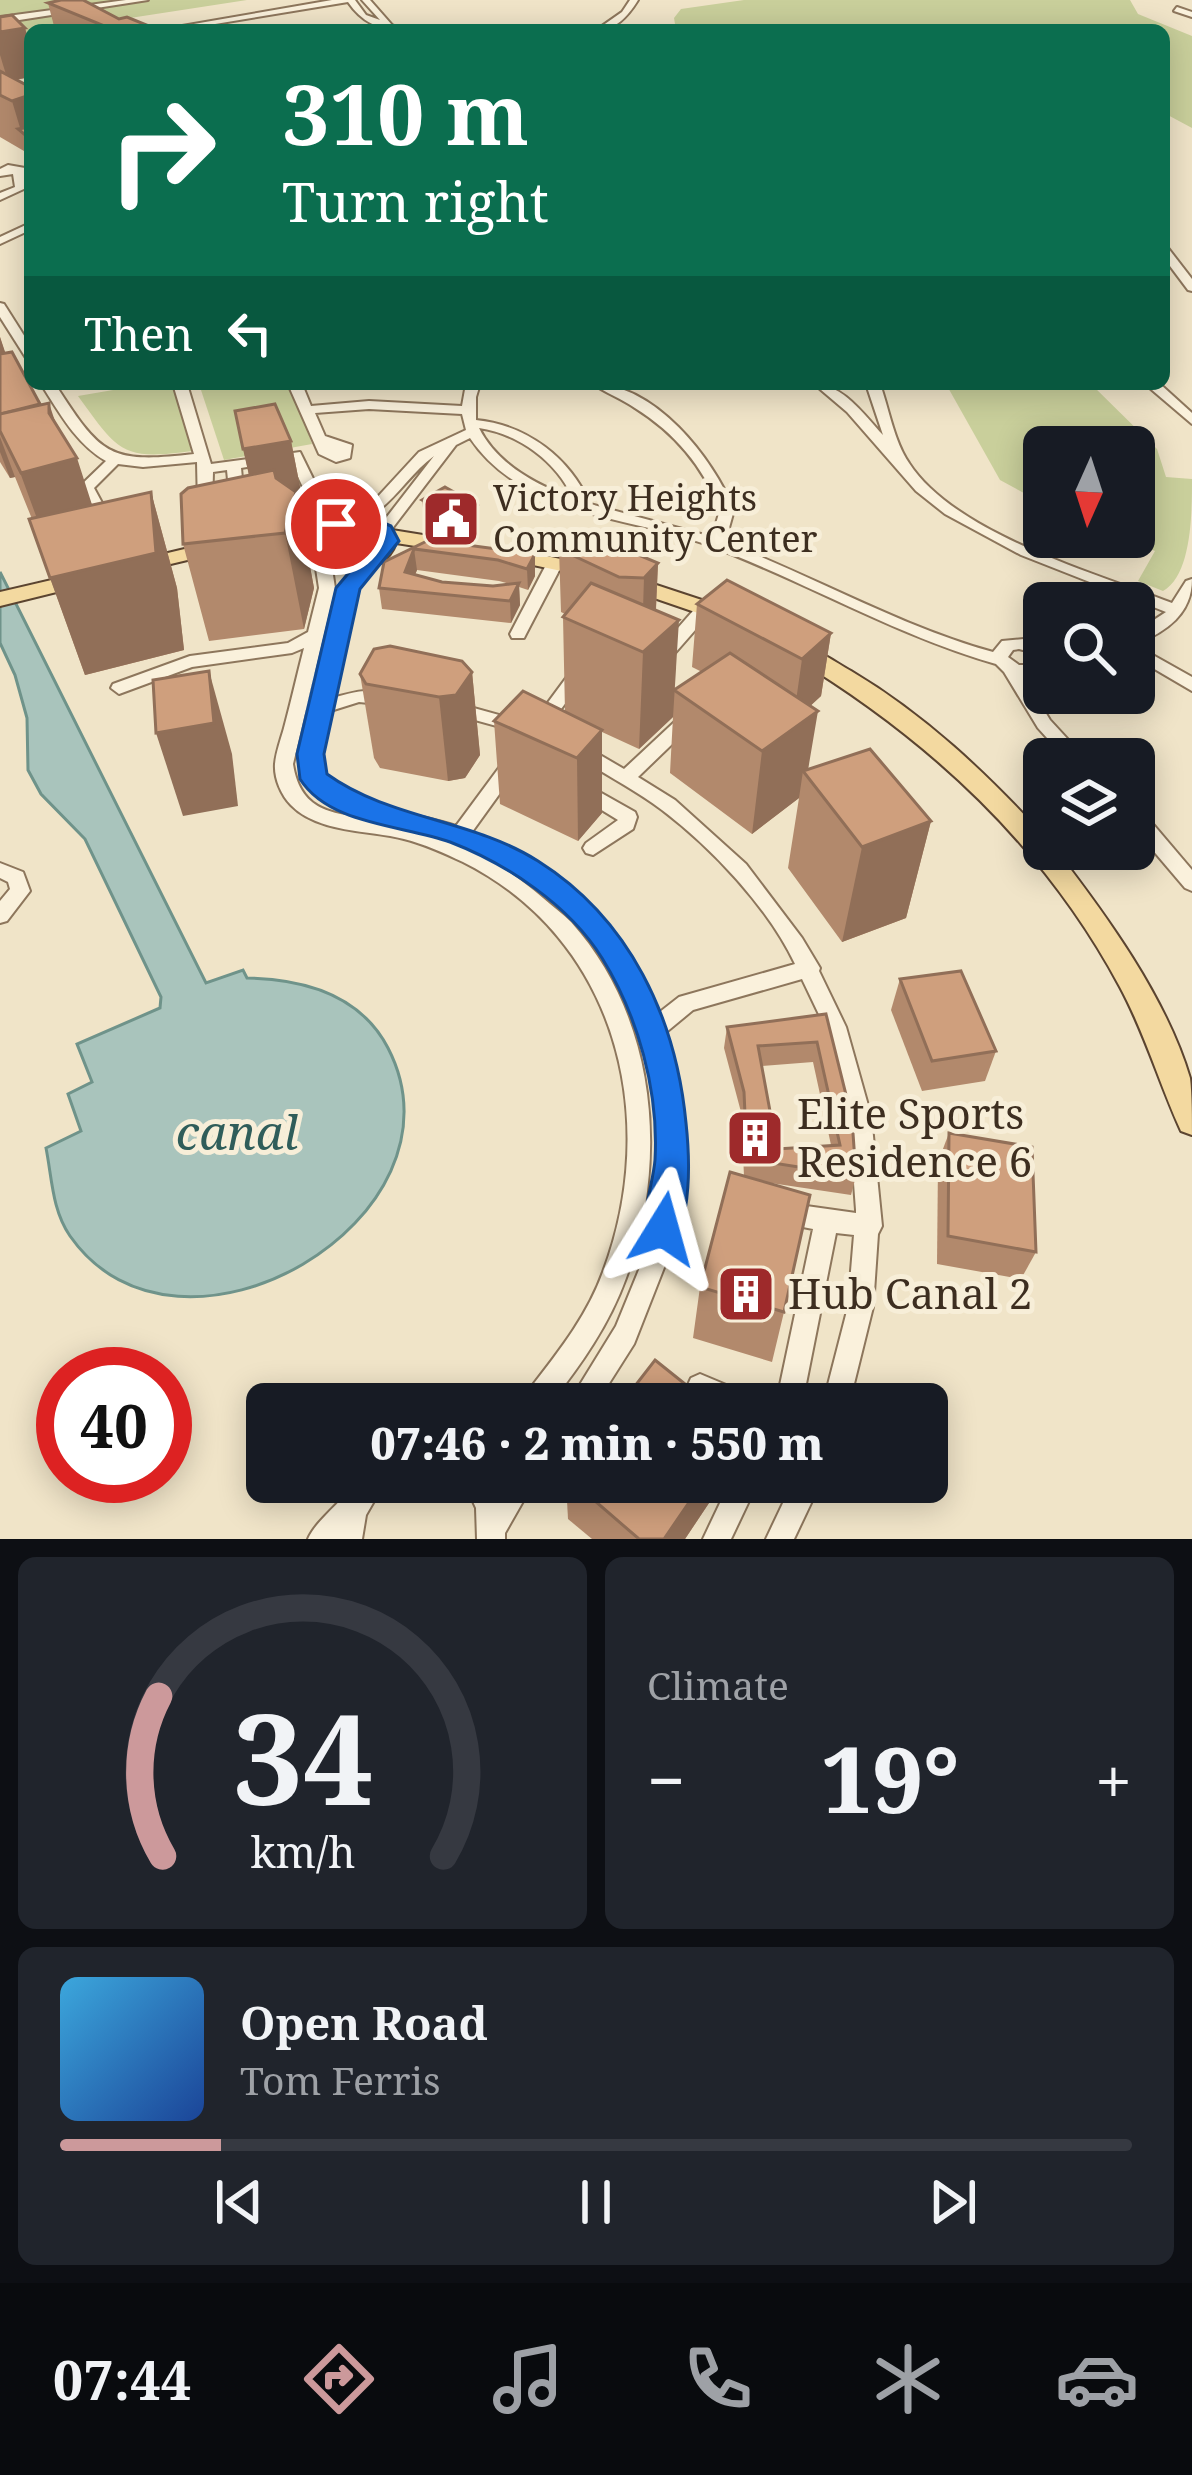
<!DOCTYPE html>
<meta charset="utf-8">
<style>
:root{--surface:#171b24;--page:#20242c;--text:#f1f3f6;--muted:#9ea1a6;--line:#363941;--accent:#cc999b}
body{margin:0;font-family:"Noto Serif",serif;background:var(--page);color:var(--text);height:100vh;display:flex;flex-direction:column;font-size:45px;white-space:nowrap}
*{box-sizing:border-box;margin:0}
p{font-size:39px;color:var(--muted)}
.icon{flex:none;width:66px;height:66px;fill:none;stroke:currentColor;stroke-width:2;stroke-linecap:round;stroke-linejoin:round}
.map{position:relative;height:1539px;overflow:hidden}
.sheet{display:flex;flex-direction:column;gap:18px;padding:18px;background:#0d0f14;flex:1}
.sheet>*{flex:none}
.top-card{position:absolute;left:24px;top:24px;width:1146px;height:366px;border-radius:18px;box-shadow:0 6px 30px #0003;background:#0b6e4f;color:#fff;overflow:hidden}
.needle{width:78px;rotate:183deg}
.tools{position:absolute;left:1023px;top:426px;display:grid;gap:24px}
.tools a{display:grid;place-items:center;width:132px;height:132px;border-radius:18px;background:var(--surface);box-shadow:0 6px 30px #0003;font-size:60px}
.speed{position:absolute;left:36px;top:1347px;display:flex;gap:24px;font-size:60px;font-weight:700;text-align:center}
.speed>*{display:grid;place-content:center;width:156px;height:156px;border-radius:50%;background:var(--surface);box-shadow:0 6px 30px #0003;line-height:1}
.speed .limit{border:18px solid #d22;background:#fff;color:#111}
.pin{position:absolute;display:grid;place-items:center;width:102px;height:102px;color:#fff;margin:-51px;border:6px solid #fff;border-radius:50%;box-shadow:0 3px 12px #0007}
.me{position:absolute;width:132px;margin:-66px;rotate:8deg;stroke-linejoin:round;filter:drop-shadow(0 0 9px #0008)}
.turn{display:flex;align-items:center;gap:42px;height:252px;padding:0 60px;font-size:54px}
.turn .icon{width:156px;height:156px;stroke-width:2.5}
.turn b{display:block;font-size:84px;line-height:102px}
.then{display:flex;align-items:center;height:114px;padding:0 60px;background:#0003;gap:24px;font-size:45px}
.big{font-size:90px;font-weight:800;line-height:1.1}
.sheet .widget{flex:1;display:flex;flex-direction:column;justify-content:center;gap:18px;min-width:0;padding:0 42px;border-radius:18px;background:var(--page)}
.sheet .dial{align-items:center;gap:0}
.dial svg{height:312px;overflow:visible;fill:none;stroke:var(--line);stroke-width:7;stroke-linecap:round;text-anchor:middle}
.dial text{fill:var(--text);stroke:none}
.song{display:flex;align-items:center;gap:36px}
.cover{width:144px;height:144px;border-radius:18px;background:linear-gradient(135deg,hsl(200 70% 55%),hsl(220 70% 35%))}
.played{height:12px;border-radius:6px;background:linear-gradient(90deg,var(--accent) 15%,var(--line) 15%)}
.keys{display:flex;justify-content:space-around;direction:ltr}
.heat{display:flex;justify-content:space-between;align-items:center;font-size:66px;direction:ltr}
.sheet .tiles{flex:1;display:grid;gap:18px;grid-template-columns:1fr 1fr}
.widget:last-child{grid-column:span 2}
.trip{position:absolute;left:246px;top:1383px;width:702px;height:120px;border-radius:18px;background:var(--surface);box-shadow:0 6px 30px #0003;font-weight:800;line-height:120px;text-align:center}
.tab-bar{display:flex;height:192px;justify-content:space-around;align-items:center;background:#090b0e;color:var(--muted)}
.tab-bar .icon{width:84px;height:84px}
.tab-bar .selected{color:var(--accent)}
.tab-bar b{font-size:54px;color:var(--text)}
.map>svg:first-child{display:block}
</style>
<div class="map">
<svg width="1192" height="1539" viewBox="0 0 1192 1539">
<rect width="100%" height="100%" fill="#f0e4c8"/>
<g fill="#c9cf9b">
<path d="M0 0H247L0 38Z"/>
<path d="M744 0H1130L1138 14 1192 36V128L1164 113V30H676L674 18 681 9Z"/>
<path d="M148 384H172L192 451C121 461 118 451 78 396Z"/>
<path d="M217 384H291L312 444 224 460 200 387Z"/>
<path d="M946 384H1091L1157 449 1166 477 1192 479C1192 512 1192 575 1163 591L1138 581 1155 551 1122 537H1134V447H1044V504L1000 480Z"/>
</g>
<path fill="#a9c4bc" stroke="#6f938a" stroke-width="3" d="M0 572 206 983 243 970 247 978C303 979 360 994 388 1048 476 1218 179 1392 70 1236 52 1210 52 1178 46 1148L81 1131 68 1094 92 1082 77 1044 160 1008 161 997 85 839 41 794 28 770 27 718 15 675 0 643Z"/>
<g fill="none" stroke-linecap="round" stroke-linejoin="round">
<defs>
<g id="minor">
<path d="M126 0H148L0 23V17Z"/>
<path d="M332 0H355L366 15 380 20 362 0H370L392 25 403 30C378 30 362 22 348 2L179 30H159Z"/>
<path d="M630 0H638C630 13 618 28 602 30V26L622 12Z"/>
<path d="M1177 7 1192 12V17L1174 11Z"/>
<path d="M8 165 25 168 26 188 0 200V193L15 187 13 174 0 176V169Z"/>
<path d="M30 223V230L0 244V237Z"/>
<path d="M1164 247 1168 248 1192 279V291L1188 290 1164 258Z"/>
<path d="M0 303 4 304 30 345V359L26 358 0 317Z"/>
<path d="M41 384H55C101 455 108 464 194 454L173 384H187L211 464 300 452 326 505 317 514 276 521V515L311 504 290 460 241 468 244 500 237 504 230 500 227 470 213 472 212 507 205 511 198 507 197 462 143 467 118 464 94 488 114 525 107 529 102 528 79 487 106 461C76 444 59 412 41 384Z"/>
<path d="M288 384H302L311 406 369 401 462 406 466 384H480L476 397V420C527 425 570 458 590 504L712 537 720 510C703 466 675 433 635 408 622 399 606 393 593 384 655 384 713 458 734 510L725 542C815 577 900 626 993 652L1002 641 1024 639 1043 647 1044 674 1024 677 1050 720 1086 759H1066L1038 728 1004 672 996 664C895 635 805 581 708 545 647 523 580 519 524 487 503 475 484 459 470 438L456 445 388 534 383 535 376 531 434 456C403 478 382 526 339 525V519L372 503 419 452 466 430 462 414 369 409 315 413 325 436 352 445 350 458 336 462 319 454ZM479 428C519 434 556 461 573 498 536 485 497 464 479 428ZM1019 649 1027 651 1035 658 1032 665H1019L1008 657 1013 650Z"/>
<path d="M814 384C843 384 864 415 883 435L866 384H880C889 409 894 441 909 463 955 534 1095 573 1172 603L1186 581 1192 579C1192 614 1167 631 1135 645L1192 677V691L1134 657V633L1166 612 1021 555 945 514 916 491 847 412Z"/>
<path d="M1145 384H1160L1192 413V424Z"/>
<path d="M323 557 331 562 335 588 293 764C301 815 336 813 379 820 355 814 319 806 307 782 285 742 335 597 360 560H370L373 563C347 604 336 653 326 700 350 693 376 684 398 699L389 705 359 702 324 713C322 732 314 762 324 778 341 805 425 815 456 826L504 761H516L519 766 516 771 472 832C531 857 591 901 627 955 639 974 647 996 656 1015L679 997 795 964C768 907 712 848 662 810 636 790 604 774 576 756L573 752 582 746 588 748 624 769 683 714H695L698 718 695 722 638 777 675 800 746 864 802 938 820 968 819 971 846 1027 871 1116 882 1226 878 1234 873 1307 849 1404H823L848 1307 854 1235 836 1233 802 1404H776L813 1229 777 1222 773 1214 777 1206 785 1203 856 1213V1210L849 1116 825 1027 802 979 693 1010 664 1034 680 1104 681 1182 667 1260 634 1344 596 1404H568L616 1326 643 1260 658 1182V1104L642 1029 611 966 561 906 491 857 441 835 407 825C459 841 502 863 543 898 552 906 563 914 571 922 657 1018 669 1161 626 1278 609 1325 581 1365 550 1404H521L525 1395C555 1356 586 1319 603 1272 661 1118 617 939 463 862 444 853 424 844 404 839 369 830 318 833 291 805 281 795 274 778 275 764 276 752 281 739 284 728 291 702 297 675 304 648L292 653 192 667 119 694 111 688 113 684 190 656 288 643 308 632 319 588 315 562Z"/>
<path d="M555 558 563 563 526 634 524 638H512L510 634 547 563Z"/>
<path d="M705 603 713 608 711 612 668 661H656L654 657 656 653 699 604Z"/>
<path d="M578 668 584 670 586 674 584 678 547 728H535L532 724 535 720 572 670Z"/>
<path d="M452 702 524 722 527 726 518 732 446 712 443 708 446 704Z"/>
<path d="M580 781 635 812 637 817 633 829 593 855 586 853 583 848 586 843 618 820 574 793 571 788 574 783Z"/>
<path d="M1134 808 1141 810 1192 870V891L1185 888 1134 828Z"/>
<path d="M0 863 23 872 30 891 7 921 0 923V901L10 889 8 882 0 878Z"/>
<path d="M700 1374 750 1395 754 1404H710L691 1396 687 1387 691 1378Z"/>
<path d="M355 1482H385L366 1515 362 1539H308C316 1520 342 1503 355 1482Z"/>
<path d="M464 1482H492L498 1493 504 1482H534L505 1533V1539H477L476 1508Z"/>
<path d="M730 1482H758L731 1539H703Z"/>
<path d="M793 1482H821L794 1539H766Z"/>
</g>
<g id="major">
<path d="M344 516 378 519 392 530 454 540 464 546 454 552 396 543C383 578 334 578 307 557L304 539 272 544 262 538 265 534ZM346 528 366 529 376 537V545C359 560 343 564 324 551L323 542 330 534Z"/>
<path d="M214 542 221 544V552L137 572 127 566 130 562Z"/>
<path d="M507 548 590 565 600 571 590 577 500 558 497 554Z"/>
<path d="M86 572 93 573 96 578 93 583 0 606V592Z"/>
<path d="M629 576 735 611 738 616 727 623 622 587 619 582 622 577Z"/>
<path d="M801 645C819 650 835 662 851 671 925 715 986 773 1044 836V849H1055C1106 915 1166 997 1190 1078 1192 1095 1192 1117 1192 1135L1181 1131C1159 1083 1145 1033 1120 987 1044 845 929 739 793 657L790 652Z"/>
</g>
</defs>
<use href="#minor" stroke="#8d765c" stroke-width="4"/>
<use href="#major" stroke="#5b4430" stroke-width="4"/>
<use href="#minor" fill="#faf1dc" fill-rule="evenodd"/>
<use href="#major" fill="#f3d9a0" fill-rule="evenodd"/>
</g>
<g fill="#b2896c" fill-rule="evenodd">
<path d="M48 3 149 26 150 30H55Z"/>
<path d="M0 17 25 28 30 46V77L16 80 30 87V169L24 151 0 137Z"/>
<path d="M0 337 5 353 56 424 92 505 151 492 177 588 184 650 85 675 29 519H32L15 477 10 478 0 462Z"/>
<path d="M235 411 291 441 303 502H298L314 588 304 629 209 641 183 544 249 475Z"/>
<path d="M422 500 477 505 478 521 455 535 424 516Z"/>
<path d="M429 540 535 554V576L528 590 519 587 520 605 511 623 382 609 379 588 384 562ZM417 570 499 581 510 584 493 586 442 582 415 575Z"/>
<path d="M559 549 658 563 656 610 675 690 702 672 692 667 697 604 831 633 821 696 810 706 808 770 931 821 906 918 842 942 788 868 799 798 752 834 670 773 673 717 639 749 602 732V813L578 841 500 804 494 721 565 712 563 617 565 614 561 612Z"/>
<path d="M472 672 480 755 465 778 448 781 380 768 374 758 360 674Z"/>
<path d="M900 979 996 1051 985 1081 922 1091 891 1010Z"/>
<path d="M826 1014 856 1176 851 1195 764 1182 784 1312 772 1362 693 1338 700 1287 744 1176 741 1112 724 1048 727 1027ZM813 1062 831 1145 777 1149 761 1066Z"/>
<path d="M949 1133 1036 1252 1021 1279 937 1264 938 1162Z"/>
<path d="M566 1482H723L685 1539H592L568 1519Z"/>
</g>
<g fill="#916f58">
<path d="M25 28 30 46V77L8 81 0 55V32Z"/>
<path d="M30 95V139L21 131 12 101Z"/>
<path d="M0 337 20 396 49 413V403L68 461 77 458 103 539 50 554 21 475 0 431Z"/>
<path d="M0 437 15 477 10 478 0 452Z"/>
<path d="M291 441 303 502H298L314 588 304 629 285 533 257 510 243 449Z"/>
<path d="M151 492 177 588 184 650 85 675 50 578Z"/>
<path d="M477 505 478 521 455 535 454 519Z"/>
<path d="M414 549 417 570 407 593 405 572Z"/>
<path d="M535 554V576L528 590 527 569Z"/>
<path d="M658 563 655 626 642 641 644 578Z"/>
<path d="M519 583 520 605 511 623 510 601Z"/>
<path d="M679 620 673 717 639 749 643 652Z"/>
<path d="M831 633 821 696 793 722 802 659Z"/>
<path d="M209 671 232 754 238 806 183 816 156 733Z"/>
<path d="M472 672 480 755 465 778 448 781 439 697Z"/>
<path d="M818 711 807 776 803 771 799 798 752 834 762 751Z"/>
<path d="M602 730V813L578 841 577 758Z"/>
<path d="M931 821 906 918 842 942 862 847Z"/>
<path d="M703 1482H723L685 1539H664Z"/>
</g>
<g fill="#cf9f7d" stroke="#916f58" stroke-width="3" fill-rule="evenodd">
<path d="M61 0H83L119 19 127 17 149 26 135 30H114L48 3Z"/>
<path d="M12 15 25 28 0 32V17Z"/>
<path d="M0 71 30 87V95L12 101 0 95Z"/>
<path d="M30 127V139L18 129Z"/>
<path d="M12 352 40 404 0 414V354Z"/>
<path d="M49 403V413L77 458 21 473 0 431V414Z"/>
<path d="M275 404 291 441 243 449 235 411Z"/>
<path d="M274 470 276 478 296 492 285 533 183 544 181 494 188 488Z"/>
<path d="M445 487 477 505 454 519 422 500Z"/>
<path d="M151 492 156 553 50 578 29 519Z"/>
<path d="M567 537 603 540 658 563 644 578 619 577 559 549Z"/>
<path d="M429 540 535 554 527 569 498 560 414 549 405 572 442 582 493 586 519 583 510 601 379 588 384 562Z"/>
<path d="M727 580 831 633 802 659 697 604Z"/>
<path d="M591 583 679 620 643 652 563 617Z"/>
<path d="M390 646 462 661 472 672 456 695 439 697 366 684 360 674 374 649Z"/>
<path d="M730 653 818 711 762 751 674 690Z"/>
<path d="M209 671 214 723 156 733 153 680Z"/>
<path d="M523 691 602 730 577 758 494 721Z"/>
<path d="M870 749 931 821 862 847 803 771Z"/>
<path d="M961 971 996 1051 932 1061 900 979Z"/>
<path d="M826 1014 852 1119 856 1176 747 1159 744 1092 727 1027ZM817 1042 840 1145 777 1149 758 1046Z"/>
<path d="M949 1133 1032 1147 1036 1252 948 1236Z"/>
<path d="M730 1172 810 1195 784 1312 700 1287Z"/>
<path d="M655 1360 710 1404H621Z"/>
<path d="M573 1482H703L664 1539H639Z"/>
</g>
<path fill="#1a73e8" stroke="#114b97" stroke-width="3" d="M370 517 391 526 399 541 360 589 324 754 327 774C389 819 472 819 538 861 630 919 676 1018 686 1123 690 1160 691 1206 676 1241L663 1246 650 1241C639 1216 653 1186 655 1160 659 1091 638 1016 602 958 569 905 507 864 450 842 403 825 329 825 300 779L297 754 336 588 376 540 366 530H336L325 524 336 517Z"/>
<defs>
<symbol id="civic-square" viewBox="-11 -11 22 22"><rect x="-9" y="-9" width="18" height="18" rx="4" fill="#9e2a2b" stroke="#f7eed8"/><path d="M-.6-6.5H3V-4.5H.6V-3L4-1V1h2V6H-6V1h2V-1L-.6-3ZM-1.2 2.5V6h2.4V2.5Z" fill="#fff"/></symbol>
<symbol id="building-square" viewBox="-11 -11 22 22"><rect x="-9" y="-9" width="18" height="18" rx="4" fill="#9e2a2b" stroke="#f7eed8"/><path d="M-4-6H4V6H1V3H-1V6H-4ZM-2.5-4.3h1.7v1.8h-1.7ZM.8-4.3h1.7v1.8H.8ZM-2.5-1h1.7V.8h-1.7ZM.8-1h1.7V.8H.8Z" fill="#fff"/></symbol>
</defs>
<g fill-rule="evenodd">
<use href="#civic-square" x="418" y="486" width="66" height="66"/>
<use href="#building-square" x="722" y="1105" width="66" height="66"/>
<use href="#building-square" x="713" y="1261" width="66" height="66"/>
</g>
<g text-anchor="middle" stroke-width="10" stroke-linejoin="round" paint-order="stroke">
<g font-size="36" fill="#3d2e20" stroke="#f7eed8" text-anchor="start">
<text x="493" y="511">Victory Heights<tspan x="493" dy="41">Community Center</tspan></text>
</g>
<g font-size="42" fill="#3d2e20" stroke="#f7eed8" text-anchor="start">
<text x="797" y="1129">Elite Sports<tspan x="797" dy="48">Residence 6</tspan></text>
<text x="788" y="1309">Hub Canal 2</text>
</g>
<g font-size="48" font-style="italic" fill="#2f5d5a" stroke="#f7eed8">
<text x="237" y="1150">canal</text>
</g>
</g>
</svg>
<div class="tools">
<a><svg class="needle" viewBox="-14 -14 28 28"><path d="M0-13l5 13h-10z" fill="#e53935"/><path d="M0 13l5-13h-10z" fill="#9ea1a6"/></svg></a>
<a><svg class="icon" aria-label="search" viewBox="0 0 24 24"><circle cx="10" cy="10" r="6"/><path d="M15 15l6 6"/></svg></a>
<a><svg class="icon" aria-label="layers" viewBox="0 0 24 24"><path d="M12 4l9 5-9 5-9-5zM3 14l9 5 9-5"/></svg></a>
</div>
<div class="speed"><div class="limit">40</div></div>
<div class="pin" style="left:336px;top:524px;background:#d93025"><svg class="icon" aria-label="arrive" viewBox="0 0 24 24"><path d="M6 21V4h12l-3 4 3 4H6"/></svg></div>
<svg class="me" style="left:663px;top:1229px" viewBox="-20 -20 40 40"><path d="M0-17L14 15 0 8-14 15z" fill="#1a73e8" stroke="#fff" stroke-width="4"/></svg>
<div class="trip">07:46 · 2 min · 550 m</div>
<div class="top-card">
<div class="turn"><svg class="icon" aria-label="right" viewBox="0 0 24 24"><path d="M7 20v-9h11M14 6l5 5-5 5"/></svg><div><b>310 m</b>Turn right</div></div>
<div class="then">Then<svg class="icon" aria-label="left" viewBox="0 0 24 24"><path d="M17 20v-9H6M10 6l-5 5 5 5"/></svg></div>
</div>
</div>
<section class="sheet">
<div class="tiles">
<div class="widget dial"><svg viewBox="0 0 100 80">
<path d="M14 69A42 42 0 1 1 86 69"/>
<path d="M14 69A42 42 0 0 1 13 28" stroke="#cc999b"/>
<text x="50" y="56" font-size="32" font-weight="700">34</text>
<text x="50" y="72" font-size="11">km/h</text>
</svg></div>
<div class="widget"><p>Climate</p>
<div class="heat"><a>−</a><b class="big">19°</b><a>+</a></div>
</div>
<div class="widget">
<div class="song"><i class="cover"></i><div><b>Open Road</b><p>Tom Ferris</p></div></div>
<div class="played"></div>
<div class="keys"><svg class="icon" aria-label="previous" viewBox="0 0 24 24"><path d="M18 5L8 12l10 7zM5 5v14"/></svg><svg class="icon" aria-label="pause" viewBox="0 0 24 24"><path d="M8 5v14M16 5v14"/></svg><svg class="icon" aria-label="next" viewBox="0 0 24 24"><path d="M6 5l10 7-10 7zM19 5v14"/></svg></div>
</div>
</div>
</section>
<nav class="tab-bar">
<b>07:44</b>
<svg class="icon selected" aria-label="directions" viewBox="0 0 24 24"><path d="M12 3l9 9-9 9-9-9zM9 14v-3h6M13 9l2 2-2 2"/></svg>
<svg class="icon" aria-label="music" viewBox="0 0 24 24"><path d="M9 18V5l10-2v13"/><circle cx="6" cy="18" r="3"/><circle cx="16" cy="16" r="3"/></svg>
<svg class="icon" aria-label="phone" viewBox="0 0 24 24"><path d="M5 4h4l2 5-3 2q2 4 5 5l2-3 5 2v4C11 20 4 13 5 4z"/></svg>
<svg class="icon" aria-label="climate" viewBox="0 0 24 24"><path d="M12 3v18M4 7l16 10M4 17L20 7"/></svg>
<svg class="icon" aria-label="car" viewBox="0 0 24 24"><path d="M5 17H2v-5l4-1 3-4h7l3 4 3 1v5h-3M9 17h6M6 11h13"/><circle cx="7" cy="17" r="2"/><circle cx="17" cy="17" r="2"/></svg>
</nav>
